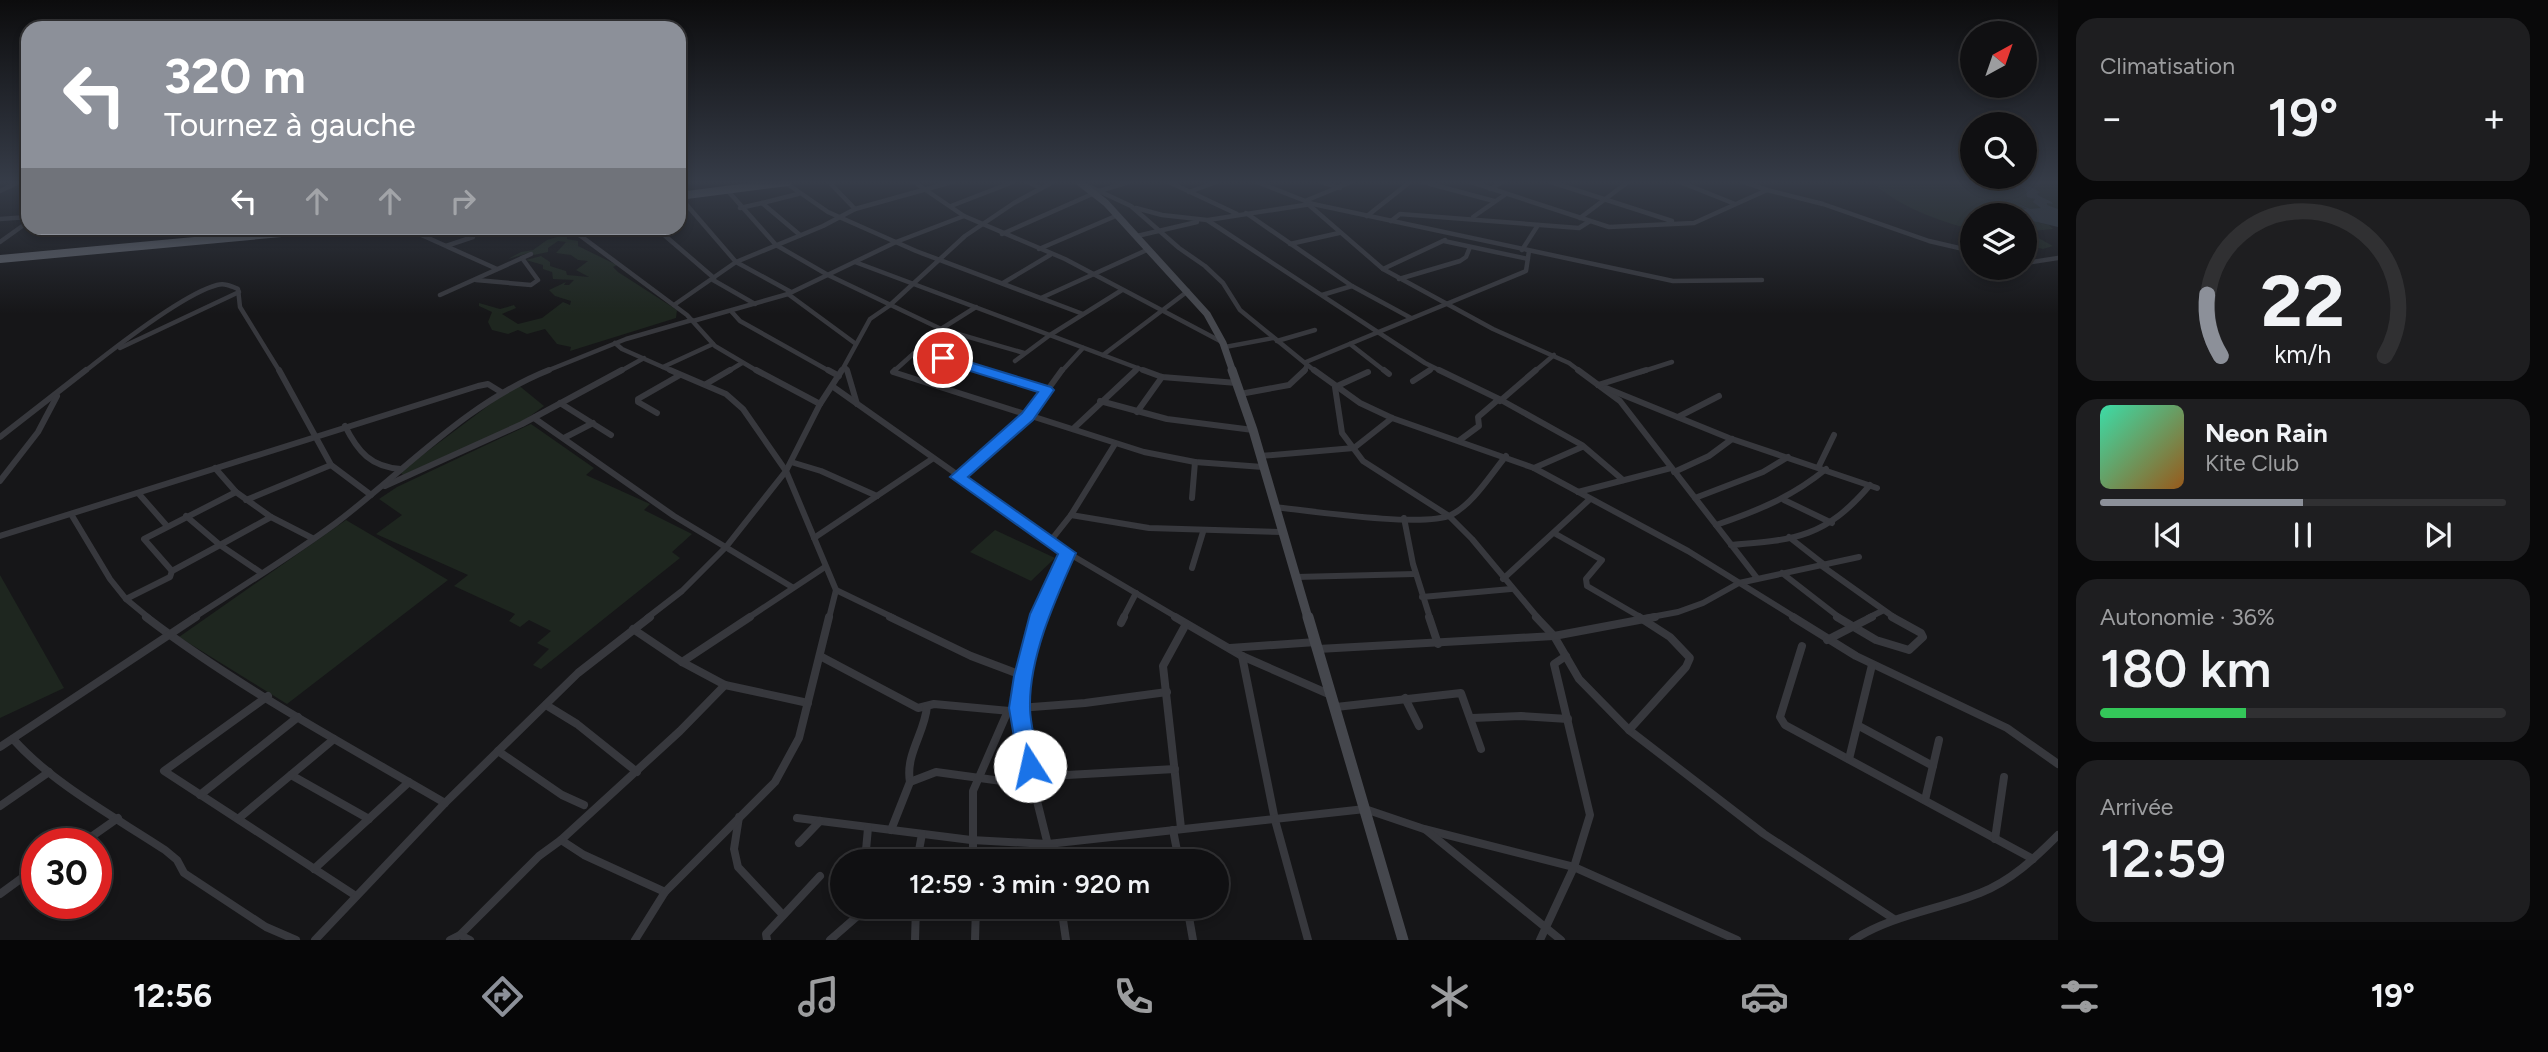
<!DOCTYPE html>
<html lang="fr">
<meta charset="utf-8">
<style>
:root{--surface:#101012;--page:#1e1e20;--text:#f1f3f6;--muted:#9c9d9f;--line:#303032;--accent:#8c9099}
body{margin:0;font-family:Figtree,sans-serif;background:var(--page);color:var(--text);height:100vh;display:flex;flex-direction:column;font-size:26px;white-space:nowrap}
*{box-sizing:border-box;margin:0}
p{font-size:23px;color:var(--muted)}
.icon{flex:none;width:38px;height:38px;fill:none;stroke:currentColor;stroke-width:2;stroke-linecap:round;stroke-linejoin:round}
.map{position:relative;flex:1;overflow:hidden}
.details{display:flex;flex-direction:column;gap:18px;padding:18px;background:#09090a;width:490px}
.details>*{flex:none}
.guide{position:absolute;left:21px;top:21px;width:665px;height:214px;border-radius:21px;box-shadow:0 4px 10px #0003,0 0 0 2px var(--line);background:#8c9099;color:#fff;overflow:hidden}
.needle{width:46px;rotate:40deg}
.controls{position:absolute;left:1960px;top:21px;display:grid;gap:14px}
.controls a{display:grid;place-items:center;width:77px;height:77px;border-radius:50%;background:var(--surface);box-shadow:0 4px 10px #0003,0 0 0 2px var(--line);font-size:35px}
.speed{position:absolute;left:21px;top:828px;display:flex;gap:14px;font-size:35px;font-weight:700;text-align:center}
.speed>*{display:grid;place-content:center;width:91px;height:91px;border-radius:50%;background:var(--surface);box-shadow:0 4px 10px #0003,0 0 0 2px var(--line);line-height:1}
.speed .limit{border:10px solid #d22;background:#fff;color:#111}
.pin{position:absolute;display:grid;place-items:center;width:60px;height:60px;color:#fff;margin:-30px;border:4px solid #fff;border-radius:50%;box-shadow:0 2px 7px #0007}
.me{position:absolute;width:77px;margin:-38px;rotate:350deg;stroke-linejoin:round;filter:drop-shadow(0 0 5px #0008)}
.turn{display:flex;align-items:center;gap:24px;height:147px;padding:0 28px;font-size:32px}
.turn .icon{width:91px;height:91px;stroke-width:2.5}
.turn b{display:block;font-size:49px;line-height:60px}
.lanes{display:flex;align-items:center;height:66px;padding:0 28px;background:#0003;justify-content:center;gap:35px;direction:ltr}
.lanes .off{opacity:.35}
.big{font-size:52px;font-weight:600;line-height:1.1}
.details .card{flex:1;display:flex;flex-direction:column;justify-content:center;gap:10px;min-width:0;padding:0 24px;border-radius:21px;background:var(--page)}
.details .dial{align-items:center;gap:0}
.dial svg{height:182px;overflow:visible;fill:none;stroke:var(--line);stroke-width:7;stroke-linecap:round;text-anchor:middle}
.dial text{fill:var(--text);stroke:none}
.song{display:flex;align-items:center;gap:21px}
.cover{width:84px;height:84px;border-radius:10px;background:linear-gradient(135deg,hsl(160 70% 55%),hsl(30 70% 35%))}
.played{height:7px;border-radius:4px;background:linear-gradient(90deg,var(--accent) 50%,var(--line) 50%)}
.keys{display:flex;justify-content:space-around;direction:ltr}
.heat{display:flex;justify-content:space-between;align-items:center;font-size:38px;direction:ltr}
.charge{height:10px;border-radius:5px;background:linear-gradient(90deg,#34c759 36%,var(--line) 0)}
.trip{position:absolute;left:830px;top:849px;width:399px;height:70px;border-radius:35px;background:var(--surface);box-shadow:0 4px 10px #0003,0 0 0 2px var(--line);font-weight:600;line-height:70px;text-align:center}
.dock{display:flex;height:112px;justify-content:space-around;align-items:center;background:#060607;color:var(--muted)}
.dock .icon{width:49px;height:49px}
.dock .active{color:var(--accent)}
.dock b{font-size:32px;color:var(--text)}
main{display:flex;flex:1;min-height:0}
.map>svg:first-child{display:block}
</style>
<main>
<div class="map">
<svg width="2058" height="940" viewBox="0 0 2058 940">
<rect width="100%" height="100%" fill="#161618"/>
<g fill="#1e261f">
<path d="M1872 182H2058V225L2037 222 2049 225 2053 229 2033 231 2031 234 2053 246 2043 249 2025 245V219L2034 221 2025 215H1972V230C1937 220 1899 207 1872 182Z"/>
<path d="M567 234V239L578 241V246L617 265 613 267 618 272 677 310 676 318 570 351 571 347 557 344 545 329 527 334 518 330 508 334 492 330 488 322 492 312 479 306V303L500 309 514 305 516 308 502 314 518 324 542 318 563 302 570 305 571 301 555 296 549 290 566 282 564 285H569L574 280 553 279 552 272 543 269V265L526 260 541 256 550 262V266L566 271 567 275 589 277 576 270 588 261 578 260 571 255 556 253 566 242 558 241 548 248V252L534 255 532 252 508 259 521 252 533 250 547 240Z"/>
<path d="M517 384 544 406 522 422 403 475 400 472Z"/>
<path d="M531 424 594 468 586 475 650 504 644 510 692 534 672 552 680 558 541 669 533 665 549 649 537 643 551 631 529 620 520 627 509 621 515 614 454 586 468 575 376 534 402 515 379 499 397 487Z"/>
<path d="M346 520 448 580 287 704 179 637Z"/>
<path d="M995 530 1055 558 1031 581 970 552Z"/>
<path d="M0 575 64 688 0 718Z"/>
</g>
<path fill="#2c353c" d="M2014 182H2040V185L2024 184 2040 192 2037 194C2042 199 2050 199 2053 204L2047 203V205L2058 209V227L2025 219V215L2004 214H2012L2007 207 2017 208 2015 210 2027 209 2016 203 2030 209 2041 208 2033 202 2035 199 2027 197 2026 189 2020 187 2018 190 2011 184Z"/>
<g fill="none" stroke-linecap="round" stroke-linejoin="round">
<g stroke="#37383d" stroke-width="4.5">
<path d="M829 182 855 209"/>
<path d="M914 182 964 216 1065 259 1222 342"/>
<path d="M1027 182 1041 188"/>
<path d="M1169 182 1237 214"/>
<path d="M1257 182 1313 204 1673 281 1762 280"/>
<path d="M1322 182 1340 188"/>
<path d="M1423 182 1494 201"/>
<path d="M1471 182 1609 227 1694 223 1767 190 1823 204 1929 241 1972 251"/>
<path d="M1551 182 1672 221"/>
<path d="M1680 182 1735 204"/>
<path d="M1744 182 1767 190"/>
<path d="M786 183 828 212 916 251 1083 314"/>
<path d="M1086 185 1131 206 1179 248 1205 266 1223 283 1240 310 1316 372"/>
<path d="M1490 189 1502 182"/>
<path d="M0 191 19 182"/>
<path d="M728 191 776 245 828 275 941 329 1024 353"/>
<path d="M1189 192 1216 182"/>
<path d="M798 194 762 203 800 235"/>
<path d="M679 196 736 262 791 292"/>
<path d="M1305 201 1351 182"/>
<path d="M1309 205 1383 269 1493 329 1569 363 1581 372"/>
<path d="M951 206 1013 182"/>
<path d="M740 208 762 203"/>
<path d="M1136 208 1162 215 1207 220 1425 363 1443 372"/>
<path d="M1246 213 1352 286 1411 318"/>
<path d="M1367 216 1410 182"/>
<path d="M1473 217 1506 194"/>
<path d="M1580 218 1628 182"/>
<path d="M0 219 28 217"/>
<path d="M1208 220 1311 204"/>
<path d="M1391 221 1400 214 1579 228 1590 221"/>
<path d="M406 228 446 246 473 237"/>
<path d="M570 228 687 315 715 346 759 372"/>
<path d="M656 228 714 278"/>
<path d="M1002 234 1099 191 1129 182"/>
<path d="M579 235 603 228"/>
<path d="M1137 236 1197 222"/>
<path d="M1444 241 1528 259"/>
<path d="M0 242 28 222"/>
<path d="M1290 244 1339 233"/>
<path d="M448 247 497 269"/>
<path d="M1039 249 1118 215"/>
<path d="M1522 250 1538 225"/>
<path d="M855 262 1148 372"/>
<path d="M2025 263 2058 258"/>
<path d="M1383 269 1445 240"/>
<path d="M1399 279 1460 261 1466 257 1470 247"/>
<path d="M476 280 531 285 538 280 522 258"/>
<path d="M713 280 755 304"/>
<path d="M1003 283 1050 255"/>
<path d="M788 294 856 344"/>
<path d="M440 295 531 254"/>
<path d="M1322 295 1352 286"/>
<path d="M1041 298 1149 249"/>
<path d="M674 305 736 262 823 226 855 209 952 182"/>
<path d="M731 311 740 321 831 372"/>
<path d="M693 321 788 294 896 242 964 216"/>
<path d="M1277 341 1315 330"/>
<path d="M615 343 622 349 674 372"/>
<path d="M1350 344 1386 372"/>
<path d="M1225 347 1273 338"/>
<path d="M120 348 239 292"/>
<path d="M917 350 987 372"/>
<path d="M1103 355 1188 291"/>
<path d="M1015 361 1050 335 1122 290"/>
<path d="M1306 362 1526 271 1529 251"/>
<path d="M663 367 713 344"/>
<path d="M846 368 847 372"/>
<path d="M84 372C113 349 183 294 217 285 225 283 231 286 238 289L240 307 280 372"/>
<path d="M544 372 626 339 692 320"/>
<path d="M619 372 644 358"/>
<path d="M727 372 742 363"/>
<path d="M841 372 870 319 889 306 965 236 1014 203 1053 182"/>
<path d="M893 372 941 329 976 307"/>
<path d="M1061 372 1083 348"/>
<path d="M1134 372 1138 368"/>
<path d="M1304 372 1307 365"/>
<path d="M1427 372 1433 368"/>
<path d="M1534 372 1554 355"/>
<path d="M1641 372 1672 362"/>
</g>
<g stroke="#37383d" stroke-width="6">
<path d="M279 370 331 465 371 495"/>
<path d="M670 370 726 394 743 409 786 471 836 590 829 618"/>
<path d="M756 370 820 404"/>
<path d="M828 370 839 376"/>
<path d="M847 370 857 404"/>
<path d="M895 370 893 372 1144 452 1195 462 1263 467"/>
<path d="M981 370 1046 390"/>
<path d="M1143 370 1162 377 1237 383"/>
<path d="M1314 370 1360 403 1392 418 1534 468 1688 551 1796 618"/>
<path d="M1384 370 1389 374"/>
<path d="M1439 370 1499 399 1478 417 1479 426 1460 440"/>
<path d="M1578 370 1620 401 1757 578"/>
<path d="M1368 372 1335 387 1342 433 1363 461 1449 516 1472 539 1538 618"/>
<path d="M1413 381 1430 370"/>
<path d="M706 384 730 370"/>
<path d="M1598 385 1646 370"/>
<path d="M832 386 1068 553 1178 618"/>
<path d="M1606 388 1729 438 1877 488"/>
<path d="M1240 394 1289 385 1305 370"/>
<path d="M1501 400 1582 445 1623 480"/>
<path d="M1100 401 1167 419 1253 430"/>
<path d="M1500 401 1536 370"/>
<path d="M560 403 611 435"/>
<path d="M1137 412 1162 377"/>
<path d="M657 413 638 402V399L680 375"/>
<path d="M1678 417 1719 396"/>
<path d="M534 418 674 516 792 587"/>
<path d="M345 426C358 452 371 467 401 469"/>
<path d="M1073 429 1136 370"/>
<path d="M0 437 86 370"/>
<path d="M564 438 593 423"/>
<path d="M1260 456 1354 448 1392 418"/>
<path d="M791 462 821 471 877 496"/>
<path d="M1819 466 1834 435"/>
<path d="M215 468 236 492 271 517 220 545 260 572"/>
<path d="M1534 468 1582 447"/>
<path d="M1674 472 1709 456 1732 439"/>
<path d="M958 477 1028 417 1062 370"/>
<path d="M0 481 38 432 57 396"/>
<path d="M385 486 522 424 622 370"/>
<path d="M1578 492 1671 468"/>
<path d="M139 494 167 526"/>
<path d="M1192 498 1195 462"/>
<path d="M1695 498 1763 472 1788 457"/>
<path d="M246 500 331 465"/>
<path d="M1784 500 1832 523"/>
<path d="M1275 507C1311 511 1423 528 1451 515 1473 504 1491 474 1506 456"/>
<path d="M71 514 110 579 126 599"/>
<path d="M1071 515 1149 528 1282 532"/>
<path d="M271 517 312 538"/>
<path d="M1404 518 1413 564 1430 618"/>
<path d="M1716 525C1757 511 1792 497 1826 469"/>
<path d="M1554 533 1602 560 1586 579 1587 586 1642 618"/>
<path d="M0 536 478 386 488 384 501 392"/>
<path d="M1789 537 1826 566"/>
<path d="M814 538 932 459"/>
<path d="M1052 539 1071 515 1115 444"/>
<path d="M1731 545C1796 540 1826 537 1870 485"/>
<path d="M1822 566 1895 618"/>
<path d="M1192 568 1203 532"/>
<path d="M172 571 144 539 236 492"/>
<path d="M1782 573 1840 618"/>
<path d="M1296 577 1415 574"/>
<path d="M1503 579 1590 499"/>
<path d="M836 590 894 618"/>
<path d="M1422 597 1511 589"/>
<path d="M149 618 126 599 170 577 172 571 220 545 186 516"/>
<path d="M193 618C241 587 290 557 336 523 406 470 466 403 549 370"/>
<path d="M647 618 682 591 726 547 786 471 820 404 842 370"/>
<path d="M748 618 825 567"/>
<path d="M1038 618 1068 553"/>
<path d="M1123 618 1136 593"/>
<path d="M1646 618 1678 612 1703 603 1739 583 1859 557"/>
<path d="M1868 618 1882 611"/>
</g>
<g stroke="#37383d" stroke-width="8">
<path d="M146 617C239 688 344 744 445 803"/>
<path d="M890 617 971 656 1024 676"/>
<path d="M1038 617 1019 708 1031 777 1052 861"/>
<path d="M1175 617 1242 656 1331 695"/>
<path d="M1429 617 1438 644"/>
<path d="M1536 617 1554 636 1579 679 1629 730 1764 834 1894 919"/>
<path d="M1793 617 1856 656 2007 728 2058 764"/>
<path d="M1837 617 1876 640 1909 650 1923 637 1921 633 1892 617"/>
<path d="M1121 623 1124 617"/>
<path d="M633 629 682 662 725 685 808 703"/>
<path d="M1827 640 1872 617"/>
<path d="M1802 646 1780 717 1785 725 2033 859"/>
<path d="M1230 648 1316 642"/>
<path d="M1318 649 1554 636 1655 617"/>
<path d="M820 656 918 708 934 704 1020 712"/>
<path d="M1242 656 1275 820 1308 940"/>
<path d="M682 662 750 617"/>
<path d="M268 696 164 771 356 896"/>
<path d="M1405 698 1419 726"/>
<path d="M546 705 577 724 637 772"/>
<path d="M1336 707 1461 693 1481 749"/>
<path d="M1019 708 1085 703 1167 692"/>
<path d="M1472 718 1521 716 1568 719"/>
<path d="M1859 726 1933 766"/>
<path d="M1629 730 1686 667 1690 658 1670 637 1639 617"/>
<path d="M13 739C53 784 115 817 165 850L177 860 184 873 266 927 296 940"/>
<path d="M0 747 196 617"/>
<path d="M498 751 562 795 584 805"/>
<path d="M1849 759 1872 665"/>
<path d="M291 775 369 819"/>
<path d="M910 782C905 754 925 733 927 706"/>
<path d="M200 795 298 717"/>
<path d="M1925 800 1939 740"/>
<path d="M0 806 49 772"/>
<path d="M739 817 734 849 738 867 783 915"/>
<path d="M797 818 971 840 1048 844 1365 809 1424 829 1574 867 1737 940"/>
<path d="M238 819 334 739"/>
<path d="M1181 828 1163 666 1186 624"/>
<path d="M891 830 910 782 936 772 1009 782 1031 777 1175 769"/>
<path d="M1173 830 1179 861"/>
<path d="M1426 830 1561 940"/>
<path d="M1995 839 2004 777"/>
<path d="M799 843 820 821"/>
<path d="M81 844 118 818"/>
<path d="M865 861 868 828"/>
<path d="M917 861 922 834"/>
<path d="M973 861V791L1007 713"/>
<path d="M314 869 409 782"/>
<path d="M665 892 584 855 561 840 680 731 725 685"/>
<path d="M0 894 37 867"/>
<path d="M1061 906 1066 940"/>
<path d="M1187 906 1193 940"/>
<path d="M460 935 539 856 561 840"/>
<path d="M315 940 445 803 578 673 650 617"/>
<path d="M450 940 460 935 470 940"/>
<path d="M635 940 665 892 775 782 799 738 829 617"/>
<path d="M767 940 766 934 820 876"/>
<path d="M830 940 869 906"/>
<path d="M915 940 916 906"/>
<path d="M975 940 976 906"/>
<path d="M1540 940 1574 867 1590 815 1554 664 1566 656"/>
<path d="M1853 940C1892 915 1937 910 1980 893 2011 881 2035 858 2058 835"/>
</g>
<path stroke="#45474d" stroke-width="7" d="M1079 182 1106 203 1207 314 1223 343 1233 372"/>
<path stroke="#45474d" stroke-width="9" d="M1232 370 1253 430 1308 618"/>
<path stroke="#45474d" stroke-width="11" d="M1308 617 1403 940"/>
<g stroke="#5b5e65" stroke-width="8">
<path d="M679 196 788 182"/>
<path d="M0 259 336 228"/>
</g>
</g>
<linearGradient id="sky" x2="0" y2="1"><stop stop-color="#0c0c0d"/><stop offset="0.58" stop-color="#363c48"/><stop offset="1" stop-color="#363c48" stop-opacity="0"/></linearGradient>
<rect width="2058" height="314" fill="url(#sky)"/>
<path fill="#1a73e8" stroke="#114b97" stroke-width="2" d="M943 354 1051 387 1054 390 1033 420 968 477 1076 553C1056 598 1029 656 1030 707 1030 726 1037 747 1040 766L1037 772 1030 774 1022 772 1019 766 1009 708 1014 676 1030 614 1058 554 950 477 1022 413 1038 392 938 361V355Z"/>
</svg>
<div class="controls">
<a><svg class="needle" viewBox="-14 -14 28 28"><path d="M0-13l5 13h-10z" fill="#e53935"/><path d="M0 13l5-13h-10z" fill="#9c9d9f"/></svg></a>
<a><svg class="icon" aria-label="search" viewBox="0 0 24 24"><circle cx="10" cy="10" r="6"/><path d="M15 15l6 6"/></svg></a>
<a><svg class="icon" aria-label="layers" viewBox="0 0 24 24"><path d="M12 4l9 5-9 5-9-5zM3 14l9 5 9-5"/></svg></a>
</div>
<div class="speed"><div class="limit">30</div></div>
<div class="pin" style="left:943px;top:358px;background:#d93025"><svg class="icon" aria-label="arrive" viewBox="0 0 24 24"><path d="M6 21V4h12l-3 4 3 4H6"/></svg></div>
<svg class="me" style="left:1030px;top:766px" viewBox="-20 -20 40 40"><circle r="19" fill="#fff"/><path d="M0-13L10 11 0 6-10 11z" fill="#1a73e8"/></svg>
<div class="trip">12:59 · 3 min · 920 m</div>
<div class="guide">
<div class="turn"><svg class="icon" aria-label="left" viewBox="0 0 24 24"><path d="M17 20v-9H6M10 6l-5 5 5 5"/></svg><div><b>320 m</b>Tournez à gauche</div></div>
<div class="lanes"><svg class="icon" aria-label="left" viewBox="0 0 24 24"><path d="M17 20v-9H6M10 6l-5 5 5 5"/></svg><svg class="icon off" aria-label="ahead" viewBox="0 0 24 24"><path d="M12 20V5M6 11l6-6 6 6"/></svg><svg class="icon off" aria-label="ahead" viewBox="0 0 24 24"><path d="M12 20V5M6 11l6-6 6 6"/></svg><svg class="icon off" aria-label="right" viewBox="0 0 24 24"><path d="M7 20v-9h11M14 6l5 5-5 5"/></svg></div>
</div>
</div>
<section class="details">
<div class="card"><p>Climatisation</p>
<div class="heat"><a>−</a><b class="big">19°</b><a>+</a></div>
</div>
<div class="card dial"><svg viewBox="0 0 100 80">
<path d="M14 69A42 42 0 1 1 86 69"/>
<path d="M14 69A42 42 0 0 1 8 42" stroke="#8c9099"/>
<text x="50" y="56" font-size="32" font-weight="700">22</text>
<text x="50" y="72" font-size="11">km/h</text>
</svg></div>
<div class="card">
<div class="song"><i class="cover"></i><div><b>Neon Rain</b><p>Kite Club</p></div></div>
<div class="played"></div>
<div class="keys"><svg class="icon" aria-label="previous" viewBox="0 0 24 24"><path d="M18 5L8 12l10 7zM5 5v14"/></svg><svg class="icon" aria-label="pause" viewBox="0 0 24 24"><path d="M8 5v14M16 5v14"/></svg><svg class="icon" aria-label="next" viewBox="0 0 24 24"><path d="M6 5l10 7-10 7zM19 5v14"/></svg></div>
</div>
<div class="card"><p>Autonomie · 36%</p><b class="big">180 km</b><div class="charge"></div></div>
<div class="card"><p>Arrivée</p><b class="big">12:59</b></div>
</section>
</main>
<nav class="dock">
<b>12:56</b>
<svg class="icon active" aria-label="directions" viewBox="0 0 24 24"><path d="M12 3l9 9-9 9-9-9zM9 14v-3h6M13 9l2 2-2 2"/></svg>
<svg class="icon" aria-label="music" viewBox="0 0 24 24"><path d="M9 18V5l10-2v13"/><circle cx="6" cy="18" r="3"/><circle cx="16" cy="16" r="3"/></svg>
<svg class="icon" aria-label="phone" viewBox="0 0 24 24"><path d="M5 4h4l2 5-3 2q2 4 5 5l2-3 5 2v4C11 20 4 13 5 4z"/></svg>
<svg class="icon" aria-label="climate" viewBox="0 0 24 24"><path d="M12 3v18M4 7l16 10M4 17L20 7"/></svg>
<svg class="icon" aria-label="car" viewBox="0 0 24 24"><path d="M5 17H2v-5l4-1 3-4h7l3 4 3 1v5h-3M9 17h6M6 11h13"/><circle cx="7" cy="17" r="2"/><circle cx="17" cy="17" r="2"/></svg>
<svg class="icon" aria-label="filters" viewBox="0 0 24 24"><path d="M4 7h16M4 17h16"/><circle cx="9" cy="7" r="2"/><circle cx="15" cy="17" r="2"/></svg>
<b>19°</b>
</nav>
